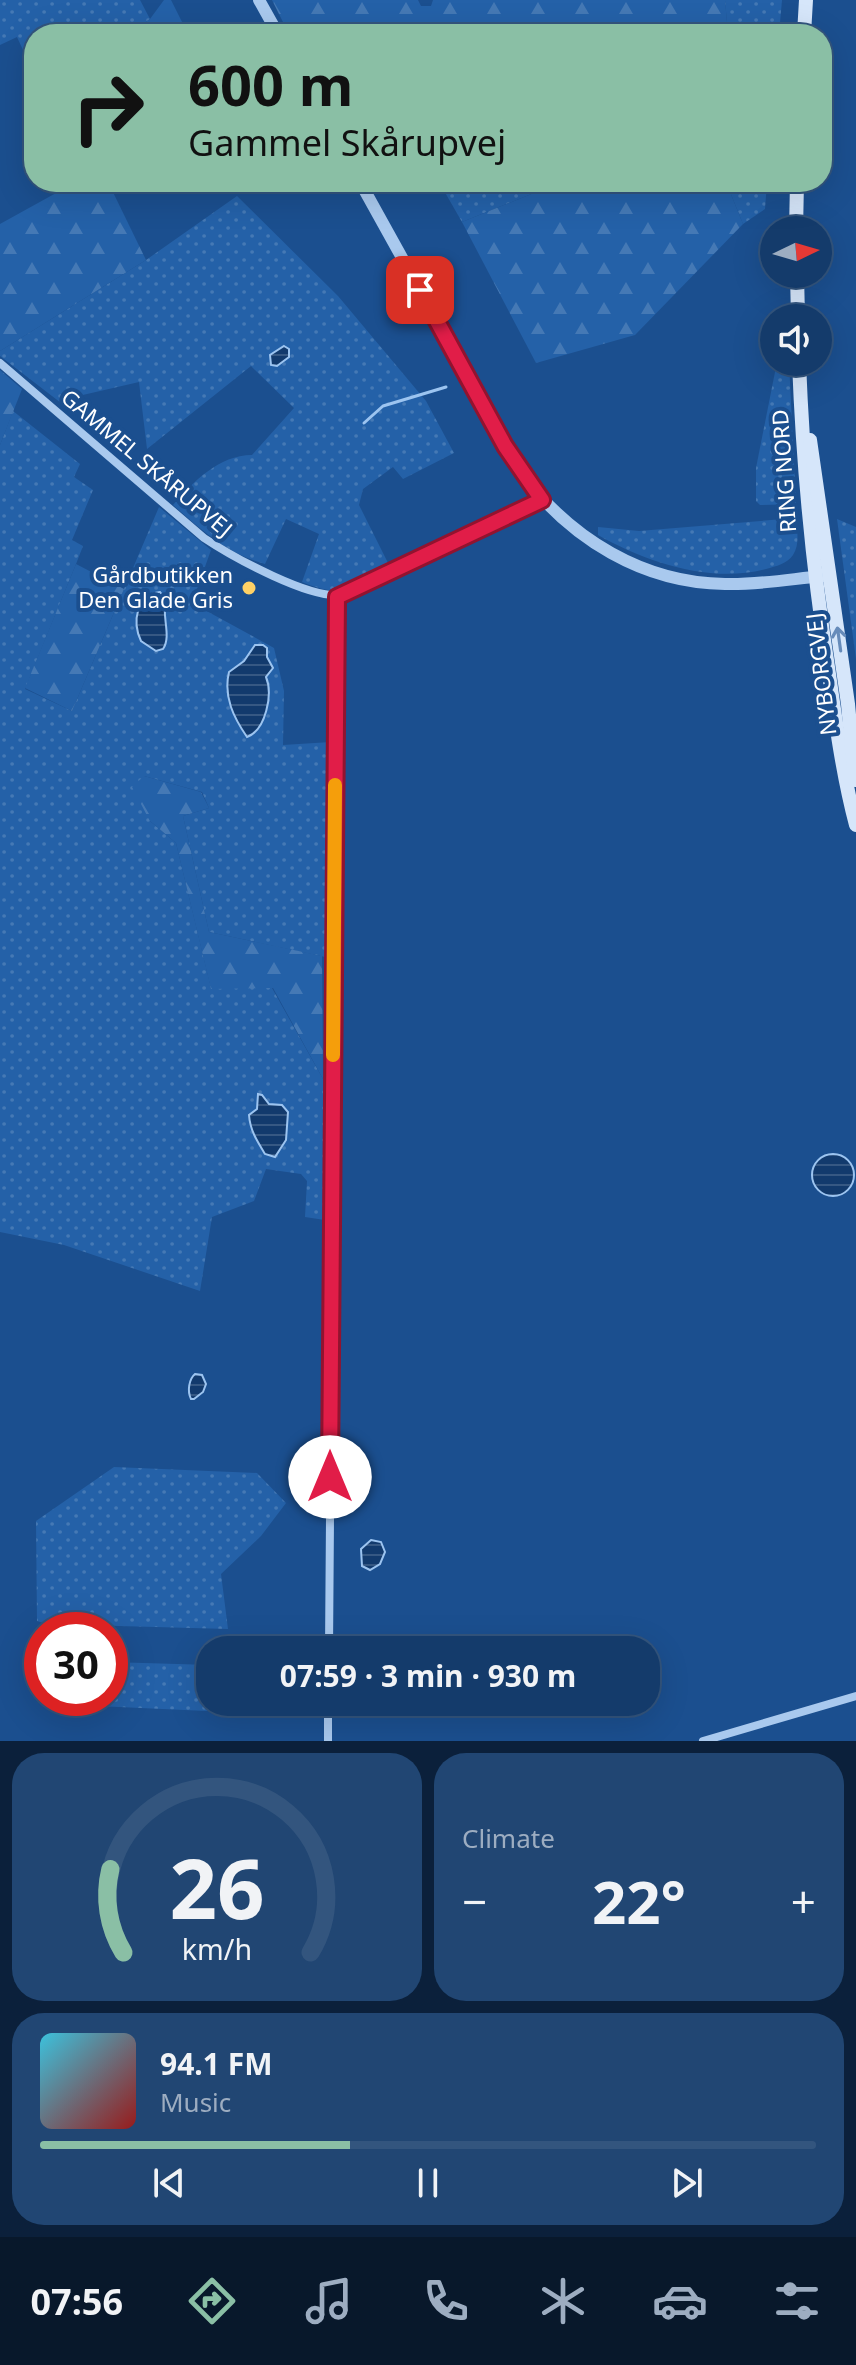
<!DOCTYPE html>
<meta charset="utf-8">
<style>
:root{--surface:#143b6b;--page:#214673;--text:#f1f3f6;--muted:#9dadc1;--line:#33557e;--accent:#8abfa5}
body{margin:0;font-family:"Noto Sans",sans-serif;background:var(--page);color:var(--text);height:100vh;display:flex;flex-direction:column;font-size:30px;white-space:nowrap}
*{box-sizing:border-box;margin:0}
p{font-size:26px;color:var(--muted)}
.icon{flex:none;width:44px;height:44px;fill:none;stroke:currentColor;stroke-width:2;stroke-linecap:round;stroke-linejoin:round}
.map{position:relative;height:1741px;overflow:hidden}
.panel{display:flex;flex-direction:column;gap:12px;padding:12px;background:#0b203b;flex:1}
.panel>*{flex:none}
.top-card{position:absolute;left:24px;top:24px;width:808px;height:168px;border-radius:32px;box-shadow:0 8px 32px #0002,0 0 0 2px var(--line);background:#8abfa5;color:#111;overflow:hidden}
.needle{width:52px;rotate:85deg}
.controls{position:absolute;left:760px;top:216px;display:grid;gap:16px}
.controls a{display:grid;place-items:center;width:72px;height:72px;border-radius:50%;background:var(--surface);box-shadow:0 8px 32px #0002,0 0 0 2px var(--line);font-size:40px}
.speed{position:absolute;left:24px;top:1612px;display:flex;gap:16px;font-size:40px;font-weight:700;text-align:center}
.speed>*{display:grid;place-content:center;width:104px;height:104px;border-radius:50%;background:var(--surface);box-shadow:0 8px 32px #0002,0 0 0 2px var(--line);line-height:1}
.speed .limit{border:12px solid #d22;background:#fff;color:#111}
.pin{position:absolute;display:grid;place-items:center;width:68px;height:68px;color:#fff;margin:-34px;border-radius:16px;box-shadow:0 4px 12px #0006}
.me{position:absolute;width:88px;margin:-44px;rotate:0deg;stroke-linejoin:round;filter:drop-shadow(0 0 6px #0008)}
.turn{display:flex;align-items:center;gap:28px;height:168px;padding:0 32px;font-size:36px}
.turn .icon{width:104px;height:104px;stroke-width:2.5}
.turn b{display:block;font-size:56px;line-height:68px}
.big{font-size:60px;font-weight:700;line-height:1.1}
.panel .card{flex:1;display:flex;flex-direction:column;justify-content:center;gap:12px;min-width:0;padding:0 28px;border-radius:32px;background:var(--page)}
.panel .dial{align-items:center;gap:0}
.dial svg{height:208px;overflow:visible;fill:none;stroke:var(--line);stroke-width:7;stroke-linecap:round;text-anchor:middle}
.dial text{fill:var(--text);stroke:none}
.song{display:flex;align-items:center;gap:24px}
.cover{width:96px;height:96px;border-radius:12px;background:linear-gradient(135deg,hsl(190 70% 55%),hsl(0 70% 35%))}
.played{height:8px;border-radius:4px;background:linear-gradient(90deg,var(--accent) 40%,var(--line) 40%)}
.keys{display:flex;justify-content:space-around;direction:ltr}
.heat{display:flex;justify-content:space-between;align-items:center;font-size:44px;direction:ltr}
.panel .tiles{flex:1;display:grid;gap:12px;grid-template-columns:1fr 1fr}
.card:last-child{grid-column:span 2}
.trip{position:absolute;left:196px;top:1636px;width:464px;height:80px;border-radius:32px;background:var(--surface);box-shadow:0 8px 32px #0002,0 0 0 2px var(--line);font-weight:700;line-height:80px;text-align:center}
.menu{display:flex;height:128px;justify-content:space-around;align-items:center;background:#08182b;color:var(--muted)}
.menu .icon{width:56px;height:56px}
.menu .on{color:var(--accent)}
.menu b{font-size:36px;color:var(--text)}
.map>svg:first-child{display:block}
</style>
<div class="map">
<svg width="856" height="1741" viewBox="0 0 856 1741">
<defs>
<pattern id="grass-dots" width="8" height="8" patternUnits="userSpaceOnUse" patternTransform="scale(2)"><rect width="8" height="8" fill="#2461a8"/><path d="M2 2h.1M6 6h.1" fill="none" stroke="#4579b5" stroke-width="1.8" stroke-linecap="round"/></pattern>
<pattern id="forest-firs" width="22" height="20" patternUnits="userSpaceOnUse" patternTransform="scale(2)"><rect width="22" height="20" fill="#2461a8"/><path d="M5 1l3.5 6h-7zM16 11l3.5 6h-7z" fill="#4579b5"/></pattern>
<pattern id="water-rules" width="6" height="5" patternUnits="userSpaceOnUse" patternTransform="scale(2)"><rect width="6" height="5" fill="#123a6d"/><path d="M0 2.5h6" fill="none" stroke="#365883"/></pattern>
</defs>
<rect width="100%" height="100%" fill="#1b4f8f"/>
<g fill="url(#grass-dots)">
<path d="M0 0H140L150 19 128 34H34V74L17 37 0 45Z"/>
<path d="M725 0H782L779 34H728Z"/>
<path d="M439 182H561L462 222Z"/>
<path d="M726 182H767L765 209 743 224Z"/>
<path d="M237 196 338 296 426 401 454 453 403 479 393 467 363 489 359 505 390 567C351 588 347 600 302 582L319 534 286 519 265 564C228 554 201 530 173 505 193 482 219 455 252 455L294 408 251 366 147 449 139 382 74 397 65 406 0 356V351L146 260Z"/>
<path d="M777 362H789L796 504 760 505 756 501V468Z"/>
<path d="M13 411 80 464 74 477 93 490 72 540 83 546 76 564 25 689 72 711 159 507 211 550 192 603 274 648 284 691 283 745 331 742 330 958 209 932 183 816 209 808 202 792 144 776 150 821 176 843 211 988H272L323 1079 325 1220 305 1217 307 1181 301 1174 266 1169 254 1201 212 1217 200 1291 64 1245 0 1232V445Z"/>
<path d="M796 518C797 531 800 544 793 555 787 564 776 566 766 569 710 584 646 562 598 535V527L639 531Z"/>
<path d="M837 519 856 527V659Z"/>
<path d="M114 1467 257 1473 286 1503 261 1536 221 1574 228 1629 47 1624 37 1621 36 1521Z"/>
<path d="M110 1662 210 1665V1702H284L283 1707 270 1714 53 1704 54 1698H110Z"/>
</g>
<g fill="url(#forest-firs)">
<path d="M164 0H171L188 34H128L150 19Z"/>
<path d="M272 0H418L421 6H431L433 0H725L728 34H289Z"/>
<path d="M76 182H108L146 260 0 351V224Z"/>
<path d="M561 182H726L743 224 635 335 536 363 462 222Z"/>
<path d="M0 370 22 389 0 445Z"/>
<path d="M76 564 124 589 72 711 25 688Z"/>
<path d="M144 776 201 792 209 808 183 816 209 932 322 956 323 1079 273 988 211 989 176 843 150 821 132 787Z"/>
</g>
<g fill="url(#water-rules)" stroke="#9cc4f0" stroke-width="2">
<path d="M284 346 289 349V357L277 366 271 365 270 355Z"/>
<path d="M160 592 166 600C161 615 172 636 163 649L156 651 141 641C132 622 136 595 160 592Z"/>
<path d="M255 645H263L267 648V657L273 668 266 677C273 694 266 730 247 737 234 718 223 697 229 672L244 661Z"/>
<path d="M258 1094 262 1095 269 1104 282 1105 288 1112 286 1140 275 1157 265 1154C257 1141 250 1130 249 1115L257 1109Z"/>
<circle cx="833" cy="1175" r="21"/>
<path d="M195 1374 202 1375 206 1384 203 1392 194 1399H191C187 1391 189 1379 195 1374Z"/>
<path d="M371 1540 381 1542 385 1552 380 1564 370 1570 362 1566 361 1549Z"/>
</g>
<g fill="none" stroke-linecap="round" stroke-linejoin="round">
<path stroke="#9cc4f0" stroke-width="3" d="M364 423 383 406 446 387"/>
<g stroke="#a9c9ee" stroke-width="8">
<path d="M0 363 204 538C231 556 315 603 345 594L542 500"/>
<path d="M329 1650 337 597"/>
<path d="M328 1741V1702"/>
<path d="M703 1741 856 1696"/>
</g>
<g stroke="#a9c9ee" stroke-width="12">
<path d="M259 0 278 34"/>
<path d="M360 182 522 474C571 539 643 583 725 584 758 585 791 579 823 576"/>
</g>
<g stroke="#d6e6fa" stroke-width="14">
<path d="M804 34 806 0"/>
<path d="M796 230 797 182"/>
<path d="M797 274 798 318"/>
<path d="M799 362C803 467 813 570 829 674 836 724 843 776 856 825"/>
<path d="M810 440 848 704 855 780"/>
</g>
</g>
<defs><path id="oneway-shaft" d="M-6 0H5M1.5-3L5.5 0L1.5 3" fill="none" stroke-width="1.6" stroke-linecap="round" stroke-linejoin="round" transform="scale(2)"/></defs>
<use stroke="#668bba" href="#oneway-shaft" transform="translate(839 639) rotate(-98)"/>
<g fill="none" stroke-linecap="round" stroke-linejoin="round">
<defs>
<path id="route" d="M330 1477 337 597 542 500 505 446 420 290"/>
</defs>
<use href="#route" stroke="#92132f" stroke-width="20"/>
<use href="#route" stroke="#e11d48" stroke-width="14"/>
<path stroke="#f59e0b" stroke-width="14" d="M333 1055 335 785"/>
</g>
<circle fill="#ffd166" stroke="#1b4f8f" stroke-width="3" cx="249" cy="588" r="8"/>
<g text-anchor="middle" stroke-width="8" stroke-linejoin="round" paint-order="stroke">
<g font-size="22" fill="#fff" stroke="#1b4f8f">
<text transform="translate(147 463) rotate(40)" y="8">GAMMEL SKÅRUPVEJ</text>
<text transform="translate(784 471) rotate(-94)" y="8">RING NORD</text>
<text transform="translate(821 674) rotate(-97)" y="8">NYBORGVEJ</text>
</g>
<g font-size="22" fill="#fff" stroke="#1b4f8f" text-anchor="end">
<text x="233" y="583">Gårdbutikken<tspan x="233" dy="25">Den Glade Gris</tspan></text>
</g>
</g>
</svg>
<div class="controls">
<a><svg class="needle" viewBox="-14 -14 28 28"><path d="M0-13l5 13h-10z" fill="#e53935"/><path d="M0 13l5-13h-10z" fill="#9dadc1"/></svg></a>
<a><svg class="icon" aria-label="sound" viewBox="0 0 24 24"><path d="M4 9h4l5-4v14l-5-4H4zM17 9q2 3 0 6"/></svg></a>
</div>
<div class="speed"><div class="limit">30</div></div>
<div class="pin" style="left:420px;top:290px;background:#d93025"><svg class="icon" aria-label="arrive" viewBox="0 0 24 24"><path d="M6 21V4h12l-3 4 3 4H6"/></svg></div>
<svg class="me" style="left:330px;top:1477px" viewBox="-20 -20 40 40"><circle r="19" fill="#fff"/><path d="M0-13L10 11 0 6-10 11z" fill="#e11d48"/></svg>
<div class="trip">07:59 · 3 min · 930 m</div>
<div class="top-card">
<div class="turn"><svg class="icon" aria-label="right" viewBox="0 0 24 24"><path d="M7 20v-9h11M14 6l5 5-5 5"/></svg><div><b>600 m</b>Gammel Skårupvej</div></div>
</div>
</div>
<section class="panel">
<div class="tiles">
<div class="card dial"><svg viewBox="0 0 100 80">
<path d="M14 69A42 42 0 1 1 86 69"/>
<path d="M14 69A42 42 0 0 1 9 37" stroke="#8abfa5"/>
<text x="50" y="56" font-size="32" font-weight="700">26</text>
<text x="50" y="72" font-size="11">km/h</text>
</svg></div>
<div class="card"><p>Climate</p>
<div class="heat"><a>−</a><b class="big">22°</b><a>+</a></div>
</div>
<div class="card">
<div class="song"><i class="cover"></i><div><b>94.1 FM</b><p>Music</p></div></div>
<div class="played"></div>
<div class="keys"><svg class="icon" aria-label="previous" viewBox="0 0 24 24"><path d="M18 5L8 12l10 7zM5 5v14"/></svg><svg class="icon" aria-label="pause" viewBox="0 0 24 24"><path d="M8 5v14M16 5v14"/></svg><svg class="icon" aria-label="next" viewBox="0 0 24 24"><path d="M6 5l10 7-10 7zM19 5v14"/></svg></div>
</div>
</div>
</section>
<nav class="menu">
<b>07:56</b>
<svg class="icon on" aria-label="directions" viewBox="0 0 24 24"><path d="M12 3l9 9-9 9-9-9zM9 14v-3h6M13 9l2 2-2 2"/></svg>
<svg class="icon" aria-label="music" viewBox="0 0 24 24"><path d="M9 18V5l10-2v13"/><circle cx="6" cy="18" r="3"/><circle cx="16" cy="16" r="3"/></svg>
<svg class="icon" aria-label="phone" viewBox="0 0 24 24"><path d="M5 4h4l2 5-3 2q2 4 5 5l2-3 5 2v4C11 20 4 13 5 4z"/></svg>
<svg class="icon" aria-label="climate" viewBox="0 0 24 24"><path d="M12 3v18M4 7l16 10M4 17L20 7"/></svg>
<svg class="icon" aria-label="car" viewBox="0 0 24 24"><path d="M5 17H2v-5l4-1 3-4h7l3 4 3 1v5h-3M9 17h6M6 11h13"/><circle cx="7" cy="17" r="2"/><circle cx="17" cy="17" r="2"/></svg>
<svg class="icon" aria-label="filters" viewBox="0 0 24 24"><path d="M4 7h16M4 17h16"/><circle cx="9" cy="7" r="2"/><circle cx="15" cy="17" r="2"/></svg>
</nav>
